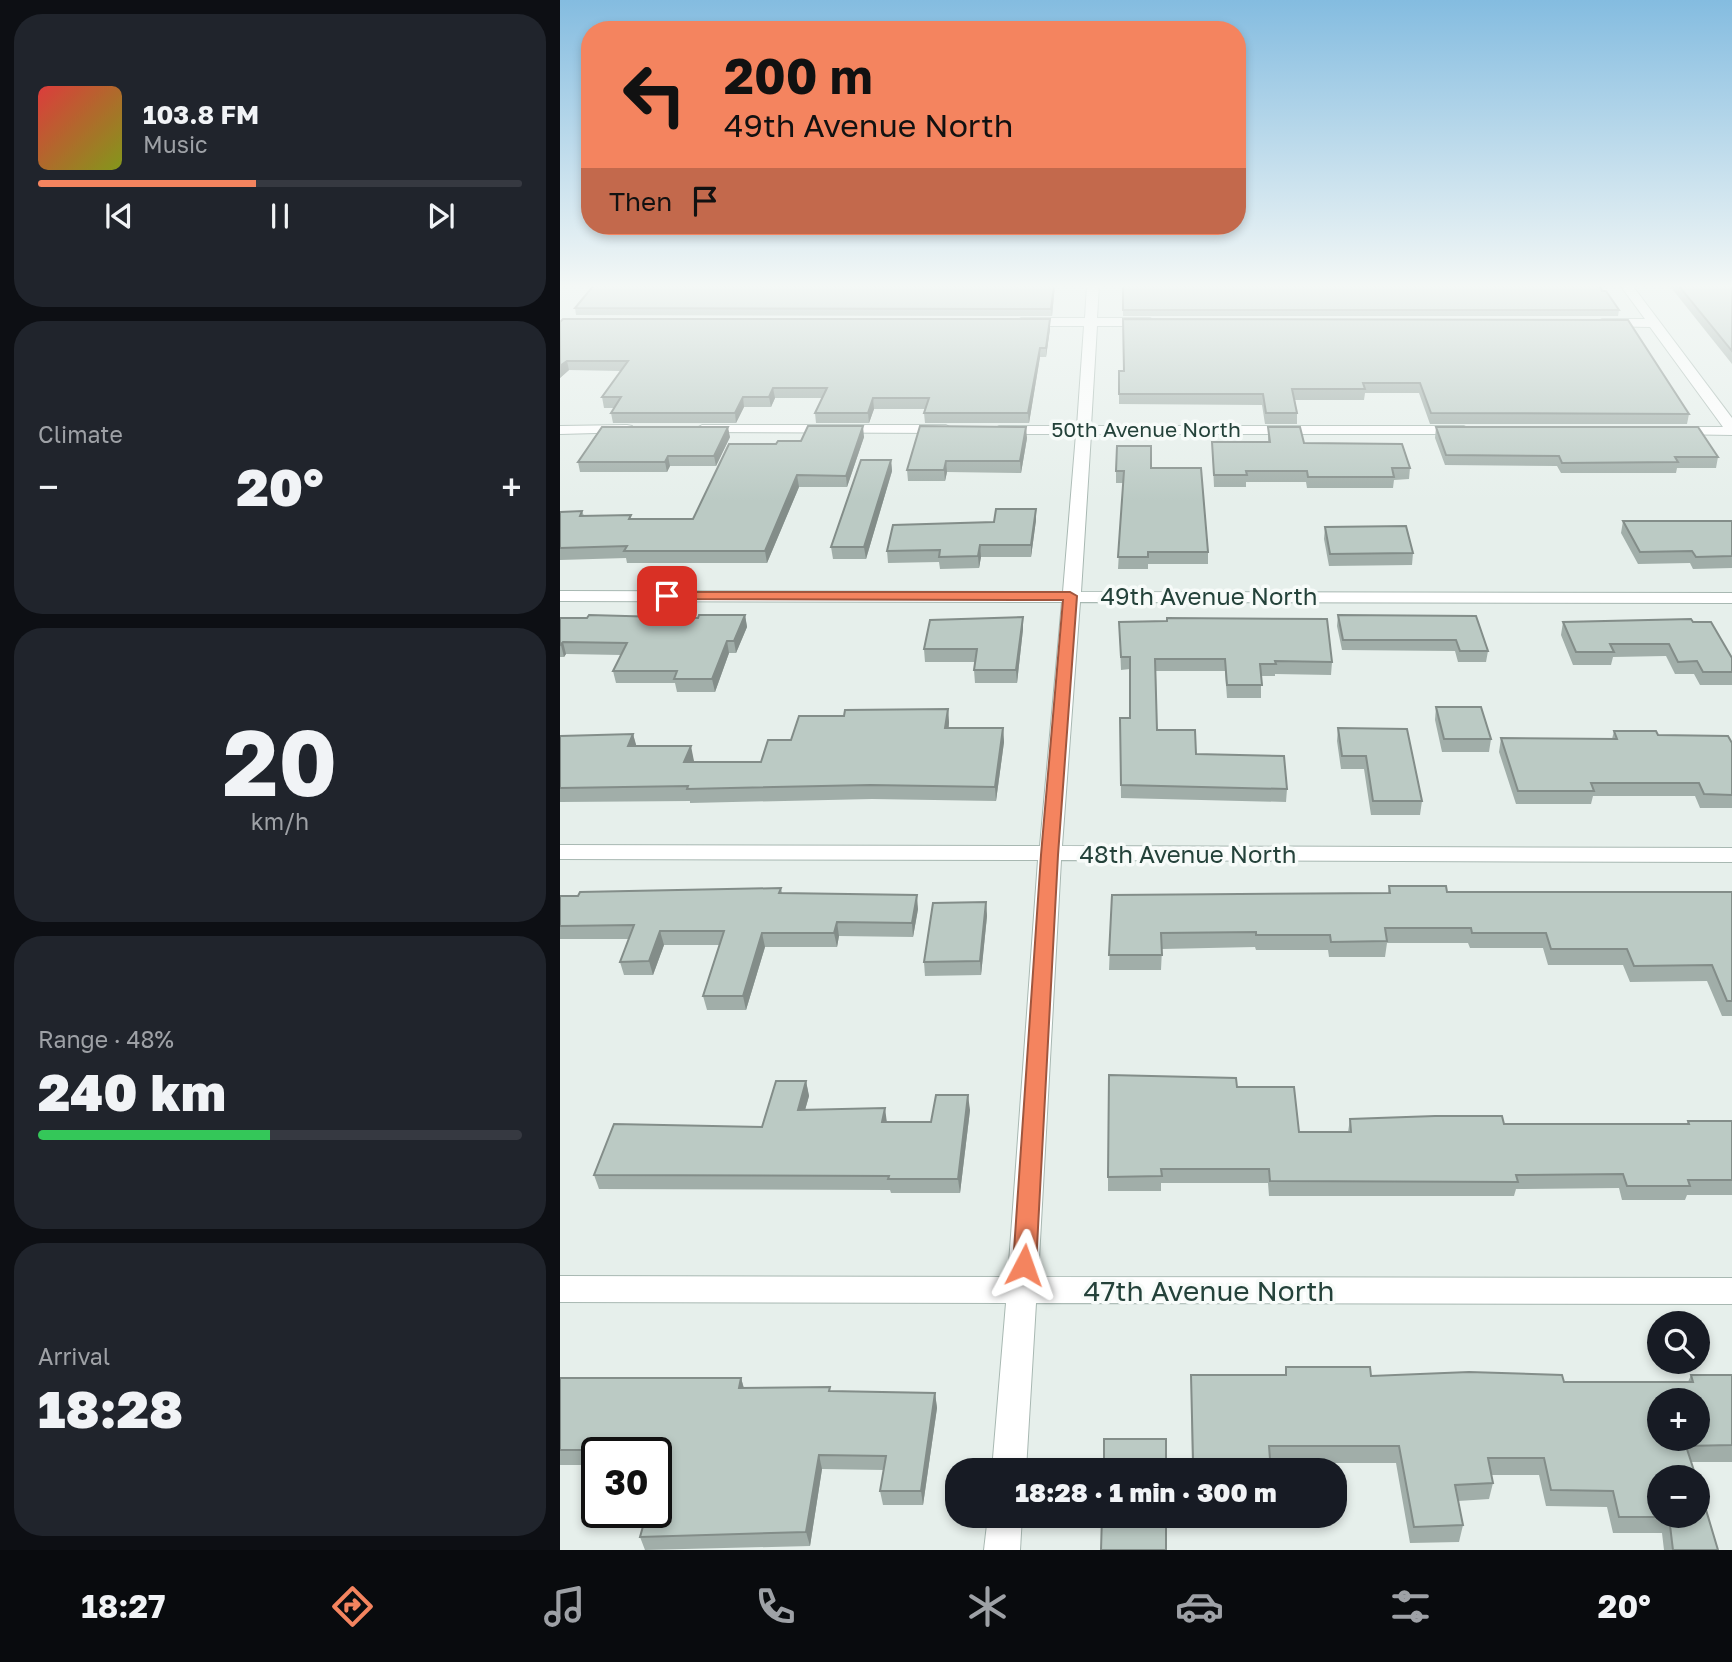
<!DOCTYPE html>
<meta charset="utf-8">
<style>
:root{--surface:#171b24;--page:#20242c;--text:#f1f3f6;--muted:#9ea1a6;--line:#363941;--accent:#f4845f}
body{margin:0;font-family:"Golos Text",sans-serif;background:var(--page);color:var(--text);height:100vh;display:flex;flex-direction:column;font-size:26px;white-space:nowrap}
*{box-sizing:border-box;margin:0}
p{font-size:23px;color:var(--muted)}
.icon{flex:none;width:38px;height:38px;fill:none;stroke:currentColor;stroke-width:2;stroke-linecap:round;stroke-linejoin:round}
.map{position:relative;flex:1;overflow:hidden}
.side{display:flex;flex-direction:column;gap:14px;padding:14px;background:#0d0f14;width:560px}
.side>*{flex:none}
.hud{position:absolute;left:21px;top:21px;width:665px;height:214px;border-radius:28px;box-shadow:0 4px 10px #0003;background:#f4845f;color:#111;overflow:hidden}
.buttons{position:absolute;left:1087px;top:1311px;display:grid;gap:14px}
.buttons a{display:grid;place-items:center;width:63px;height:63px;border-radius:50%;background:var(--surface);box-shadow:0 4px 10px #0003;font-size:35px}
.speed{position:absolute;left:21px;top:1437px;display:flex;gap:14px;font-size:35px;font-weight:700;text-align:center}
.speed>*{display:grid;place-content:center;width:91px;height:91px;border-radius:50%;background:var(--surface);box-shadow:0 4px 10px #0003;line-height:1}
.speed .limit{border:4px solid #111;border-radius:10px;background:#fff;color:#111}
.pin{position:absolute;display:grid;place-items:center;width:60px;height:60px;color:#fff;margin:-30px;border-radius:14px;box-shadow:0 4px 10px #0006}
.me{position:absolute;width:77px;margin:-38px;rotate:4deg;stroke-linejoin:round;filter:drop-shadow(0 0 5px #0008)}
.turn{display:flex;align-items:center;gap:24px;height:147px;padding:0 28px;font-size:32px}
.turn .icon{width:91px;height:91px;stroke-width:2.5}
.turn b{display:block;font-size:49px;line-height:60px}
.then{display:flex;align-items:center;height:66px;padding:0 28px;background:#0003;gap:14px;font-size:26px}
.big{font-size:52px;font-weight:800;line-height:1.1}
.side .widget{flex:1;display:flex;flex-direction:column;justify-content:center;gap:10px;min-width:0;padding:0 24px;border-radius:28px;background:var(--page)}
.side .dial{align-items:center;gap:0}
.dial b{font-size:91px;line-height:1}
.song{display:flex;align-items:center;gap:21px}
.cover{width:84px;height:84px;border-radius:10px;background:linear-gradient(135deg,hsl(0 70% 55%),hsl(70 70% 35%))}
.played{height:7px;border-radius:4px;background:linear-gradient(90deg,var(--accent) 45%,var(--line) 45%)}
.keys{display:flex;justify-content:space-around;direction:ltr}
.heat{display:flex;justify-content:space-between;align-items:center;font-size:38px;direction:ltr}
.charge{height:10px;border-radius:5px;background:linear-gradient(90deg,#34c759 48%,var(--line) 0)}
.trip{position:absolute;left:385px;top:1458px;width:402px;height:70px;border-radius:28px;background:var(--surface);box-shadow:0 4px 10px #0003;font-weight:800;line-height:70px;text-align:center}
.tab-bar{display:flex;height:112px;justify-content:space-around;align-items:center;background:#090b0e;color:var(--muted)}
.tab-bar .icon{width:49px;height:49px}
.tab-bar .selected{color:var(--accent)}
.tab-bar b{font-size:32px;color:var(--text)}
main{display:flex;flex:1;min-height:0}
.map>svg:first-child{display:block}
</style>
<main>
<section class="side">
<div class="widget">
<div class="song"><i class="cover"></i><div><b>103.8 FM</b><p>Music</p></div></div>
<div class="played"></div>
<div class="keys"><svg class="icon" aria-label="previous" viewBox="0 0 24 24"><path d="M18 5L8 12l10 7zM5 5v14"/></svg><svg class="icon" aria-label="pause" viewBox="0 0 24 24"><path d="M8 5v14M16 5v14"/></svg><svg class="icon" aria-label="next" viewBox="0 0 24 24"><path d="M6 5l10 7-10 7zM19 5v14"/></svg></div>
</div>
<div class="widget"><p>Climate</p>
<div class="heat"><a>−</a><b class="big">20°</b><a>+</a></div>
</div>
<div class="widget dial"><b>20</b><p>km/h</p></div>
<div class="widget"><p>Range · 48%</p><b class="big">240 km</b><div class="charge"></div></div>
<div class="widget"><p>Arrival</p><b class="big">18:28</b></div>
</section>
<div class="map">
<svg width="1172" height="1550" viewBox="0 0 1172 1550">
<rect width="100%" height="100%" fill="#e6efeb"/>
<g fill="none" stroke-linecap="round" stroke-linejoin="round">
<defs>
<g id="street">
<path d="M527 285H539L537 318H590L596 322 590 326H537L531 426H904L911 430 904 434H531L521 592 1172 593V603L520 602 502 846 1172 848V862L501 860 478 1277 1172 1278V1304L476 1303 466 1470H432L446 1303 0 1302V1276L448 1277 478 860 0 859V845L480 846 502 602 0 601V591L503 592 516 434H439L432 430 439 426H517L524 326H461L455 322 461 318H525Z"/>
<path d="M1060 285H1072L1172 418V435L1110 434 1108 431 1110 428 1115 427H1163L1090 327 1037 326 1036 323 1042 319H1085Z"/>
<path d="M67 425 72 426 74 429 72 432 0 434V426Z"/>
<path d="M142 425H386L393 429 386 433 137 432 135 429Z"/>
<path d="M428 1516H462L460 1550H424Z"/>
</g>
</defs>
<use href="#street" stroke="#a8b8b2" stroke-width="2"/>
<use href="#street" fill="#fff" fill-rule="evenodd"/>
</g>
<g fill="#a1aea9">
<path d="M495 285 492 316 16 315 15 308Z"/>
<path d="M563 285 1042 291 1059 310 1058 316H563Z"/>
<path d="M1109 285H1172V364Z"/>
<path d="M490 319V329L486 357H480L469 423H365L364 413 366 409H314L309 423H256L255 413 262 398H215L211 407H184L176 423H53L51 413 54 408H44L42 397 61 371 9 370 0 378V322Z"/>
<path d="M563 319 1129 414 1127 424H870L859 393H805L804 400H735L737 413V424H705L702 405 559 404V371H564Z"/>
<path d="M708 427 744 443 850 468 849 479 834 480 833 488H747L746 482H686V487H654L652 442H708Z"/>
<path d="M876 427 1158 457 1156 468H1117L1116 473H1001L997 466 885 465 875 438Z"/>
<path d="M170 437 156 466H110L107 472H20L18 462Z"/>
<path d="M304 437 287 487H239L207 563H67L66 558 0 560V512L22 511 24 516 72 519H133L216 444 241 441Z"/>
<path d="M467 438 461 473 387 472 385 481H348L347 470Z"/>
<path d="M331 460 332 471 306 559H273L271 547Z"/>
<path d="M591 468 648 552V564H588V569H558L563 483H556V471Z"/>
<path d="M476 520 471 557H421L419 568 380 569 379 562 328 563 327 551Z"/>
<path d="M1063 521H1172V568L1133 569 1130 563 1078 564 1061 533Z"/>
<path d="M765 527 853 553 852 565 769 566 764 539Z"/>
<path d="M185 615 187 627 176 653H169L155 692H117L115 683H56L53 671 61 655 6 654 4 657H0V618H138Z"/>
<path d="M778 615 916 616 928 651 926 662H898L895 651 782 650 777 626Z"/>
<path d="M559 622 772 662 771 675 715 674V676H701V698H667L665 671H596L597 730 636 754 727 789 726 802 561 798 560 718H570V669L561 670Z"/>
<path d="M1003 622H1133L1172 658V685H1140L1134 674H1115L1106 656 1053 657 1051 665H1013L1001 635Z"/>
<path d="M463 629 457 683H415L414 670 415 662H365L364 649Z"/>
<path d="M876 707 931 739 929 752H882L875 720Z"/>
<path d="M388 709 389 723V728H443L444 742 436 801 312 799 130 803V801L0 802V736L73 734 76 746 134 761 133 762H201L231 740 284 716Z"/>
<path d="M778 728 862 801 860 815H811L804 769H781L777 741Z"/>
<path d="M1054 731 1172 743V808H1140L1135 796H1033L1031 804H956L939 752 941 738 1052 739Z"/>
<path d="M829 886 887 892H1172V1016H1162L1147 981 1070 982 1063 965H988L983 948H910L908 943H827L825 957H769L768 950H696L695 947 602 949 601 970H549L552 895 828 893Z"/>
<path d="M221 888 222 893 358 909 353 937 279 936 277 947H205L186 1010H147L143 996 160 945H104L93 975H64L60 962 69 939H0V896Z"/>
<path d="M426 902 427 916 421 975 365 976 364 962Z"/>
<path d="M246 1081 249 1096 245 1110 327 1122H371L410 1110 400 1193H331L330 1190 39 1189 34 1175 202 1127Z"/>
<path d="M677 1087 739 1132H788L790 1119 944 1124H1127L1128 1121H1172V1195H1127L1125 1200H1062L1059 1188 956 1189 954 1196H709L708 1183H601V1191H548V1177Z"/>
<path d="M726 1367 811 1376 1004 1382H1128L1131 1375H1172V1462H1131L1138 1516 1158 1550H1104L1102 1533H1053L1047 1507 986 1506 979 1475H931L933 1483 929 1499 898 1501 903 1525 899 1542 850 1543 836 1463H710L709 1470H632L631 1375H725Z"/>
<path d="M0 1378H181L184 1388 270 1387V1391L375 1393 377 1408 363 1505H323L320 1491 324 1470 262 1469 250 1546 85 1550 80 1537 99 1465H96V1452H37V1465H0Z"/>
</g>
<g fill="#838d89">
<path d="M494 285H495L492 316 491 309Z"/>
<path d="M490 319V329L486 357V348Z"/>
<path d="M480 348V357L469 423 468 413Z"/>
<path d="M7 361 9 370 0 378V366Z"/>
<path d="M213 388 215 398 211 407 209 397Z"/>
<path d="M183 397 184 407 176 423 175 413Z"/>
<path d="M313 398 314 409 309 423 308 413Z"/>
<path d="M303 426 304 437 287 487 286 476Z"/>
<path d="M168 427 170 437 156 466 154 456Z"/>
<path d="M466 427 467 438 461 473 460 461Z"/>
<path d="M108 456 110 466 107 472 105 462Z"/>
<path d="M331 460 332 471 306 559 304 547Z"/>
<path d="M386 461 387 472 385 481 384 470Z"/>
<path d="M237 475 239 487 207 563 205 551Z"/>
<path d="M476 509V520L471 557V545Z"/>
<path d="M420 545 421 557 419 568 418 556Z"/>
<path d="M185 615 187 627 176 653 174 641Z"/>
<path d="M463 617V629L457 683 456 670Z"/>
<path d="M167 641 169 653 155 692 152 679Z"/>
<path d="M3 642 6 654 4 657 1 645Z"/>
<path d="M388 709 389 723 386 742 385 728Z"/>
<path d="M443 728 444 742 436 801 435 787Z"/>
<path d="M73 734 77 748 68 746Z"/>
<path d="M131 746 134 761 127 777 124 762Z"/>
<path d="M357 895 358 909 353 937 352 923Z"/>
<path d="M426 902 427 916 421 975 420 961Z"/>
<path d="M277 922 279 936 277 947 274 933Z"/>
<path d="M100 931 104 945 93 975 89 961Z"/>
<path d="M202 933 205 947 186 1010 183 996Z"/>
<path d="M246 1081 249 1096 241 1124 238 1110Z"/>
<path d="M408 1095 410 1110 400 1193 398 1179Z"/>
<path d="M325 1108 327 1123 322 1122Z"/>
<path d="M181 1378 185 1393 179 1388Z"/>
<path d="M375 1393 377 1408 363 1505 361 1491Z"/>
<path d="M259 1455 262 1469 250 1546 246 1532Z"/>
</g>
<g fill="#bbcac4" stroke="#838d89" stroke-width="2" fill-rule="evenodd">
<path d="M34 285H494L491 309 15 308Z"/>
<path d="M563 285H1039L1042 291H1046L1059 310H563Z"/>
<path d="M1118 285H1172V351Z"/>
<path d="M3 319H490L486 348H480L468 413H364L369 398H313L308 413H255L267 388H213L209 397H183L175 413H51L61 397H42L68 361H7L0 366V322Z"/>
<path d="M563 319 1068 320 1129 414 871 413 860 383H803L805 389H732L737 413H706L703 394H559V371H564Z"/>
<path d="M248 426H303L286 476 237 475 205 551H64L67 546 0 548V512L22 511 20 516 71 515 69 519H133L169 444H216L218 441H241Z"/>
<path d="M360 426 466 427 460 461H386L384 470H347Z"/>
<path d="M42 427H168L154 456H108L105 462H18Z"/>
<path d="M708 427H740L744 443 842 444 850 468H832L834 477H748L747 471H686L687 475H654L652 442H710Z"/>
<path d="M876 427H1138L1158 457H1115L1118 462 1002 463 999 456 886 455Z"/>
<path d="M557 446H591V468H641L648 552H588V557H558L564 471H556Z"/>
<path d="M301 460H331L304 547H271Z"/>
<path d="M436 509H476L471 545H420L418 556 379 557 380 550 327 551 333 525 434 522Z"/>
<path d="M1063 521H1172V556L1136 557 1132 551 1080 552Z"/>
<path d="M846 526 853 553 770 554 765 527Z"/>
<path d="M29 615 138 618 139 615H185L174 641H167L152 679H114L117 671H53L67 643 3 642 0 645V618H27Z"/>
<path d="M778 615 916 616 928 651H900L896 640H783Z"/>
<path d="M463 617 456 670H414L417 649H364L370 620Z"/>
<path d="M607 618 767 619 772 662 715 661 716 664H700L702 685H667L665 659H595L597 730H635L636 754 724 756 727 789 561 785 560 718H570V657H561L559 622 607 621Z"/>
<path d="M1131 619 1133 622H1151L1172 658V672H1143L1137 661 1118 662 1109 644H1050L1054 652H1016L1003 622Z"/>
<path d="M876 707H921L931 739H884Z"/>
<path d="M388 709 385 728H443L435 787 310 785 127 789 128 786 0 788V736L73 734 68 746H131L124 762H201L208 740H231L239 716H284L285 710Z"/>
<path d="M778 728 847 729 862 801H813L806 756H782Z"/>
<path d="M1054 731H1096L1098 735 1168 736 1172 743V795L1144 794 1139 783H1031L1034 791H958L941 738 1057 739Z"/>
<path d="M829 886H886L887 892H1172V1001H1167L1152 965 1074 966 1067 949H991L986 933H912L911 928H825L827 941 771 942 770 935H696V932L601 933 602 955H549L552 895 830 893Z"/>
<path d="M221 888 219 893 357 895 352 923 277 922 274 933H202L183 996H143L164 931H100L89 961 60 962 74 925 0 926V896H18L20 892Z"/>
<path d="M426 902 420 961 364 962 373 903Z"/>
<path d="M549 1075 676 1078 677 1087H734L739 1132H791L790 1119 875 1116H942L944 1124H1129L1128 1121H1172V1180H1128L1130 1186H1067L1063 1174 956 1175 958 1182 710 1181 709 1169H601L602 1176 548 1177Z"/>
<path d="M216 1081H246L238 1110 325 1108 322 1122H371L376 1095H408L398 1179H328L329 1176 34 1175 54 1124 202 1127Z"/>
<path d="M726 1367H810L811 1376 909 1372 1002 1375 1004 1382H1133L1131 1375H1172V1445L1126 1446 1136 1477H1099V1516H1138V1483L1158 1550H1113L1109 1517H1059L1053 1491 991 1490 984 1458H928L933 1483 895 1485 903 1525 854 1527 839 1446H709L710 1459H633L631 1375H726ZM1099 1400H1138V1438H1099Z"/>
<path d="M0 1378H181L179 1388 270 1387 269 1391 375 1393 361 1491H320L326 1456 259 1455 246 1532 80 1537 87 1512H96V1474L102 1450H0Z"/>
<rect x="544" y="1439" width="62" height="31"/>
<path d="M542 1516H606V1550H541Z"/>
</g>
<linearGradient id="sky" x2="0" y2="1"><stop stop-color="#84bce0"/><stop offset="0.57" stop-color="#f4f8f6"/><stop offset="1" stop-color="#f4f8f6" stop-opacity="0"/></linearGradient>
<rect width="1172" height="502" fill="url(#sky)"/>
<path fill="#f4845f" stroke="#9f563e" stroke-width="2" d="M107 592H510L517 596 498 855 476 1265 472 1272 464 1275 456 1272 453 1265 481 855 503 600 103 599V593Z"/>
<g text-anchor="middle" stroke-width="7" stroke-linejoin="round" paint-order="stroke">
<g font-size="21" fill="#24423a" stroke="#f7fbf9">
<text x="586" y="437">50th Avenue North</text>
</g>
<g font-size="24" fill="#24423a" stroke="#f7fbf9">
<text x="649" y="605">49th Avenue North</text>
<text x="628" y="863">48th Avenue North</text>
</g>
<g font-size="28" fill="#24423a" stroke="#f7fbf9">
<text x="649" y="1301">47th Avenue North</text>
</g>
</g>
</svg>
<div class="buttons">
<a><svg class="icon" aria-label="search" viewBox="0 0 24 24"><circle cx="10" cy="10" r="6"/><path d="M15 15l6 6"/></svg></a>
<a>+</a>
<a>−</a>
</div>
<div class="speed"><div class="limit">30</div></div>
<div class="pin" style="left:107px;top:596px;background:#d93025"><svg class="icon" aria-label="arrive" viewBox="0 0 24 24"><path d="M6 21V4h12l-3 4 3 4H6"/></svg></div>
<svg class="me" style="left:464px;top:1265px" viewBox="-20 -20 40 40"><path d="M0-17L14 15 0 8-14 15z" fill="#f4845f" stroke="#fff" stroke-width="4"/></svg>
<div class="trip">18:28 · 1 min · 300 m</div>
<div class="hud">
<div class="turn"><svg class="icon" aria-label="left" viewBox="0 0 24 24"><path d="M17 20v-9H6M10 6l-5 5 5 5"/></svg><div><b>200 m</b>49th Avenue North</div></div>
<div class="then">Then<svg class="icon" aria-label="arrive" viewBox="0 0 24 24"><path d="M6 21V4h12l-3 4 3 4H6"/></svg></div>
</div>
</div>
</main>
<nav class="tab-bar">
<b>18:27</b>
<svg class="icon selected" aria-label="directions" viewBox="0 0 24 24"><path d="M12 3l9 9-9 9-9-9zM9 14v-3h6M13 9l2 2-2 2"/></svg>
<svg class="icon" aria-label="music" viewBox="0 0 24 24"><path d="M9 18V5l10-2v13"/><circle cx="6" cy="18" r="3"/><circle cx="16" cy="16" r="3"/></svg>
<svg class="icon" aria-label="phone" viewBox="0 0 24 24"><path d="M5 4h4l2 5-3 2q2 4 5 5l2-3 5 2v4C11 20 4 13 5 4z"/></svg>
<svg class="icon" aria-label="climate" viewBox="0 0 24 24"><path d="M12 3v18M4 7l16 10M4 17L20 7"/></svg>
<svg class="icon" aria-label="car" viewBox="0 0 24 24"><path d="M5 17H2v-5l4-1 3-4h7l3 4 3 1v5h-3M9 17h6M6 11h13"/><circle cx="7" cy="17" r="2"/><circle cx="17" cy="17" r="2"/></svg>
<svg class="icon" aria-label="filters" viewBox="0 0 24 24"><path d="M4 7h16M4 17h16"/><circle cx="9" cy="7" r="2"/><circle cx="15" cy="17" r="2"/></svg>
<b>20°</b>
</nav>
